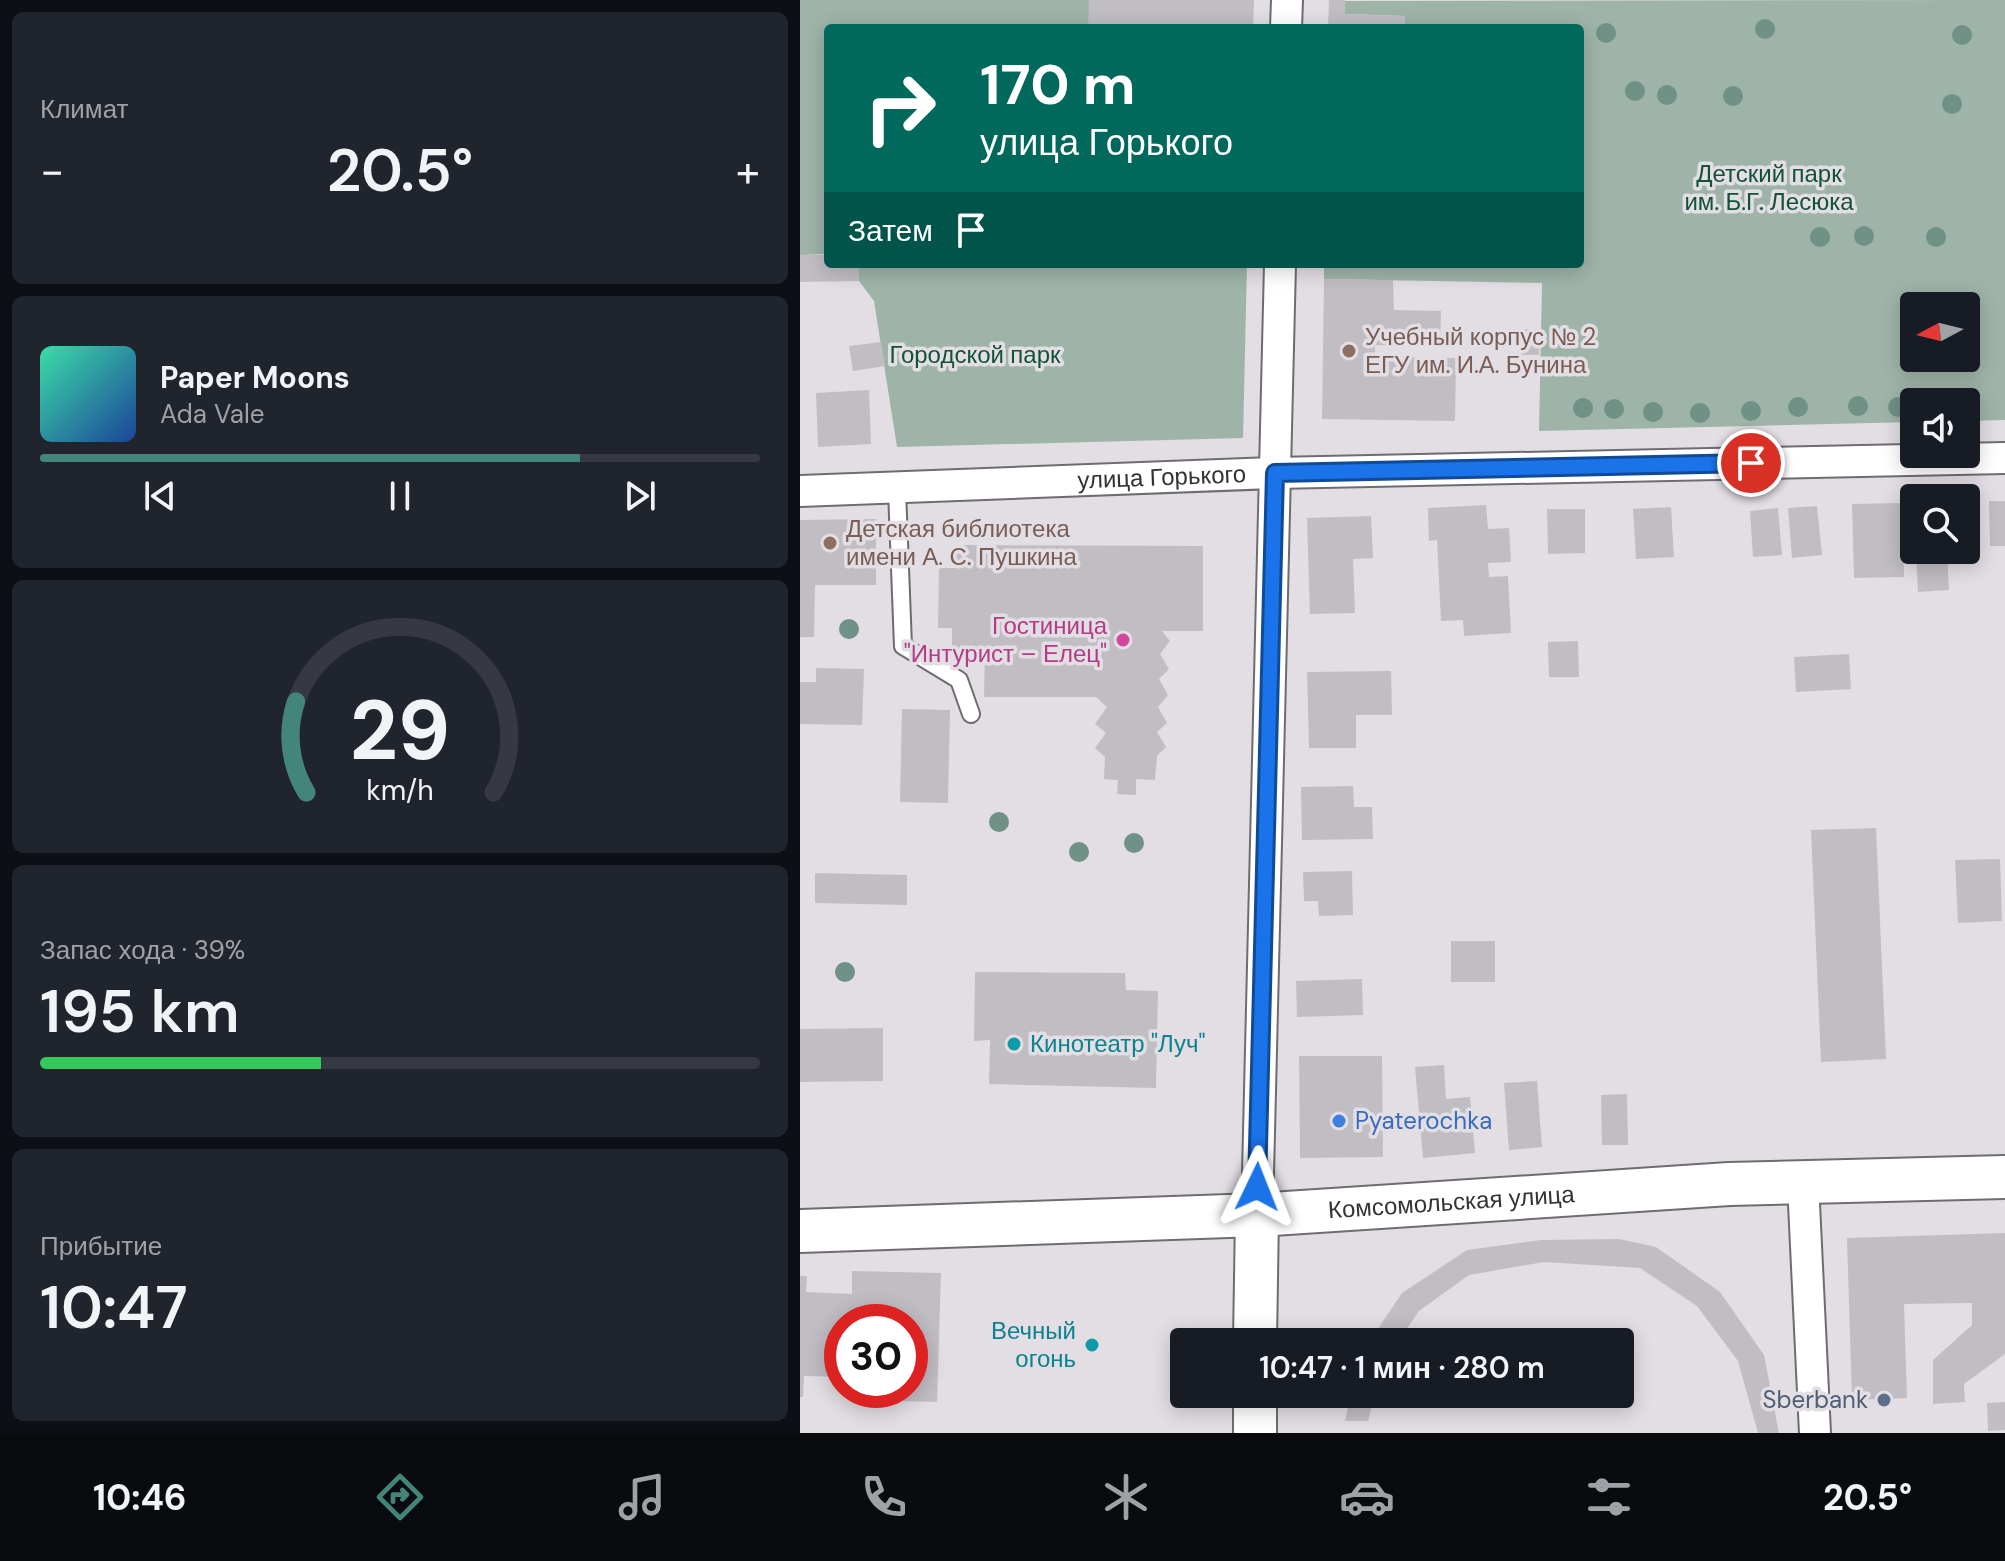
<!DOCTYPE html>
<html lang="ru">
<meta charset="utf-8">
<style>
:root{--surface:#171b24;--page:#20242c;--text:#f1f3f6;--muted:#9ea1a6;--line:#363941;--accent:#438679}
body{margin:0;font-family:"DM Sans",sans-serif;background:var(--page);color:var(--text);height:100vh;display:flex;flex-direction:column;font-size:30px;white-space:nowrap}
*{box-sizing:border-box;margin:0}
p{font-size:26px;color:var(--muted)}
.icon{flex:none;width:44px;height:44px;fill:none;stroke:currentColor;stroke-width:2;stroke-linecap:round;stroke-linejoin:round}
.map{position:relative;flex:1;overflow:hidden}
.panel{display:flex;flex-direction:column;gap:12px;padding:12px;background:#0d0f14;width:800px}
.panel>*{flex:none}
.top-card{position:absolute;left:24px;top:24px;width:760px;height:244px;border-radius:8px;box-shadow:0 4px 20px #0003;background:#00695c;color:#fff;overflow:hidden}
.needle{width:52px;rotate:263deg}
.tools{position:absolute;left:1100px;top:292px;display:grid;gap:16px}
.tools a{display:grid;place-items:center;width:80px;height:80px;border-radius:8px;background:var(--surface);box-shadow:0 4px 20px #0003;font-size:40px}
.speed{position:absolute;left:24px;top:1304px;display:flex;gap:16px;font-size:40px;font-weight:700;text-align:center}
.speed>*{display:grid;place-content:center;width:104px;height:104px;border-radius:50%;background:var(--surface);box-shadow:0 4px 20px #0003;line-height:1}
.speed .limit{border:12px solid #d22;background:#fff;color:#111}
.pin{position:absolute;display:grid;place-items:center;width:68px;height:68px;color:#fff;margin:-34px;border:4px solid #fff;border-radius:50%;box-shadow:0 2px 8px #0007}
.me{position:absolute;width:88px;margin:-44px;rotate:2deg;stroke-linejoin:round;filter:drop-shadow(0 0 6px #0008)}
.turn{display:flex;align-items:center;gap:28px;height:168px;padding:0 24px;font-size:36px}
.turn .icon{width:104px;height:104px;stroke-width:2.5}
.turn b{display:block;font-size:56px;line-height:68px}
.then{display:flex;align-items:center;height:76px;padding:0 24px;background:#0003;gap:16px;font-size:30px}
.big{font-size:60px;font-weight:600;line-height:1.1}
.panel .widget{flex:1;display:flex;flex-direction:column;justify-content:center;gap:12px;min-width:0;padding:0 28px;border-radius:12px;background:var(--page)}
.panel .dial{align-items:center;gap:0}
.dial svg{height:208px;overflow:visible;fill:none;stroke:var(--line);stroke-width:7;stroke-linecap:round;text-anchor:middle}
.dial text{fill:var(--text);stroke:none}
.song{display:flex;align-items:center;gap:24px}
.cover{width:96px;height:96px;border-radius:12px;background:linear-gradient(135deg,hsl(160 70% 55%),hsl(220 70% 35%))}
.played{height:8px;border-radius:4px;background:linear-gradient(90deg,var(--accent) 75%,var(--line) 75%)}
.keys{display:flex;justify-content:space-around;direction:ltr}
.heat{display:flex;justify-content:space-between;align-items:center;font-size:44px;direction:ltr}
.charge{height:12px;border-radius:6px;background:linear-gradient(90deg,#34c759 39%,var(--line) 0)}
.trip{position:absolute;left:370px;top:1328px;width:464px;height:80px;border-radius:8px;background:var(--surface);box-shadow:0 4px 20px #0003;font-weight:600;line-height:80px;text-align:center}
.menu{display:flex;height:128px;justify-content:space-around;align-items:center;background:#090b0e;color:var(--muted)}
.menu .icon{width:56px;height:56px}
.menu .current{color:var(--accent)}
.menu b{font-size:36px;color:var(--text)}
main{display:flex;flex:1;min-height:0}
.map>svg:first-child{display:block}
</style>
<main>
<section class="panel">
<div class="widget"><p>Климат</p>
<div class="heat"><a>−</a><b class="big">20.5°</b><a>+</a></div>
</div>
<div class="widget">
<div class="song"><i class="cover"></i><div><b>Paper Moons</b><p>Ada Vale</p></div></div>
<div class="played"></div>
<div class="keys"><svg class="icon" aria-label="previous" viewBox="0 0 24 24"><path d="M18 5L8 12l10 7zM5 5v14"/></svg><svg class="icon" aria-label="pause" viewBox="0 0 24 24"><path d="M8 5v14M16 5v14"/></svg><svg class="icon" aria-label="next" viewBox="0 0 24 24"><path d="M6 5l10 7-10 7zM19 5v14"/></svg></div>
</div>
<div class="widget dial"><svg viewBox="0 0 100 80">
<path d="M14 69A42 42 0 1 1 86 69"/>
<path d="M14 69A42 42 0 0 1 10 34" stroke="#438679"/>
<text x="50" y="56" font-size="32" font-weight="700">29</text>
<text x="50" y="72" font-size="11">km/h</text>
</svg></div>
<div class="widget"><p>Запас хода · 39%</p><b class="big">195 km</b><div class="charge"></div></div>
<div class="widget"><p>Прибытие</p><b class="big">10:47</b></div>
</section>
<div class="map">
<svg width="1205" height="1433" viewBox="0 0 1205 1433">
<rect width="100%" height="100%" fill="#e2dee4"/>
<g fill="#9eb4a9" fill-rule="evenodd">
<path d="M0 0H388V28H28V254L0 255Z"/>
<path d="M1205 0V420L1166 421V402H1114V422L739 431 742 283 524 279V264H780V28H605V16L545 14V1ZM1114 306H1166V358H1114Z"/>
<path d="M59 264H447L443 438 97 447 74 301 59 281Z"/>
</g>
<g fill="#c1bec3">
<path d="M289 0H454L453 28H288Z"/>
<path d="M529 0H545V14L605 16V28H528Z"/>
<path d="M0 255H28V264H59V281L0 282Z"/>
<path d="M524 279 593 280 594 310 641 311 640 346 575 345V357L656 358 655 421 522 419Z"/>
<path d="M720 329H740L739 355H720Z"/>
<path d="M81 342 85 366 53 371 49 346Z"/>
<path d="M69 390 71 444 18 447 16 393Z"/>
<path d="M1168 493 1171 548H1166V498L1118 496Z"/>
<path d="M1189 501H1205V546H1190Z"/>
<path d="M1103 503 1104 577 1054 578 1052 504Z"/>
<path d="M686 505 688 529 709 528 711 562 688 563 689 577 708 576 711 633 664 636 663 620 641 621 637 540 629 541 628 508Z"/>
<path d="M1017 506 1022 555 992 558 988 508Z"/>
<path d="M871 507 874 557 836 559 833 509Z"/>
<path d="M978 508 982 555 953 557 950 511Z"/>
<path d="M747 509H785V553L748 554Z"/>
<path d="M571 516 573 558 553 559 555 613 510 614 507 518Z"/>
<path d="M76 519V585H15L14 637H0V520Z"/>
<path d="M156 545 403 546V631H362L370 641 360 654 369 669 359 679 368 695 358 707 367 723 357 732 366 747 357 756 355 780 336 779V795L317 794 318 780 304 779 305 757 295 748 306 733 295 724 307 707 296 697H184L185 654H152V628H138L139 568H156Z"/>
<path d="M1116 550H1147L1149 590 1118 592Z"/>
<path d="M778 641 779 677H749L748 642Z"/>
<path d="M1049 654 1051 689 996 692 994 657Z"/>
<path d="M16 668 64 669 62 725 0 724V682H16Z"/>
<path d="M591 671 592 715H556V748H509L507 672Z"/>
<path d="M102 709 150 710 148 803 100 802Z"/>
<path d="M553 786 554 807H572L573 839 502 840 501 787Z"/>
<path d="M1076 828 1086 1059 1021 1062 1011 830Z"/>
<path d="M1200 859 1202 921 1158 923 1155 860Z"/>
<path d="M552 871 553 915 519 916 518 901H504L503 872Z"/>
<path d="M15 873 107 875V905L15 903Z"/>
<rect x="651" y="941" width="44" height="41"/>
<path d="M175 972 325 973 326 990 358 991 356 1088 189 1084 190 1040 174 1041Z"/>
<path d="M562 979 563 1015 497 1017 496 981Z"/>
<path d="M83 1028V1081L0 1082V1029Z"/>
<path d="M499 1056H582L583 1157 500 1158Z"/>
<path d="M644 1065 646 1099 670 1097 675 1153 623 1158 615 1067Z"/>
<path d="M737 1081 742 1147 709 1150 704 1083Z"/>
<path d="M827 1094 828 1145H802L801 1095Z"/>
<path d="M1205 1233V1354L1164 1384 1165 1402 1133 1404V1360L1172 1325V1303L1104 1304 1107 1398 1052 1400 1047 1238Z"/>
<path d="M819 1239 856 1247 920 1292 964 1355 979 1433H958L938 1361 897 1306 840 1268 744 1262 669 1275 619 1311 598 1342H569L602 1293 667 1250 741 1240Z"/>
<path d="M52 1271 141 1273 137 1402 60 1400V1390H110V1322H42V1377L4 1376 3 1397H0V1276H7L6 1292 52 1294Z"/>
<path d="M551 1394H575L568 1421H545Z"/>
<path d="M1205 1402V1430L1188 1431 1187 1403Z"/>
</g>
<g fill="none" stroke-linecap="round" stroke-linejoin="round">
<defs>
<path id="service" d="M97 490 103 646 159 680 171 714"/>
<g id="minor">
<path d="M486 28 487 0"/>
<path id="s1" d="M0 491 475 473 1205 458"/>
<path d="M1003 1183 1015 1433"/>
<path d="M457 1215 480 264"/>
</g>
<g id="secondary">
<path id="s2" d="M0 1231 457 1215 929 1184 1205 1177"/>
<path d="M455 1342 457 1215"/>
<path d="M455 1433V1394"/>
</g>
</defs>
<use href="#service" stroke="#6f6c71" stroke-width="20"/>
<use href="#minor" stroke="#6f6c71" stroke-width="34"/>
<use href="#secondary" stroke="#6f6c71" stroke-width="46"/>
<use href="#service" stroke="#fff" stroke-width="16"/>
<use href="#minor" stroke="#fff" stroke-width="30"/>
<use href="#secondary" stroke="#fff" stroke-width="42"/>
</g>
<g fill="#709186">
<circle cx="965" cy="29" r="10"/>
<circle cx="806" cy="33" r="10"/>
<circle cx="1162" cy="35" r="10"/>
<circle cx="835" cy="91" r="10"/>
<circle cx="867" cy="95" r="10"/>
<circle cx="933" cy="96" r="10"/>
<circle cx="1152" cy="104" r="10"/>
<circle cx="1064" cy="236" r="10"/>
<circle cx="1020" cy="237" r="10"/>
<circle cx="1136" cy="237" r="10"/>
<circle cx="1058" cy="406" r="10"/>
<circle cx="998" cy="407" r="10"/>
<circle cx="1098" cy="407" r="10"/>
<circle cx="783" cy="408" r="10"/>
<circle cx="814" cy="409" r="10"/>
<circle cx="951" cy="411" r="10"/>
<circle cx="853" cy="412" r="10"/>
<circle cx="900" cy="413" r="10"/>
<circle cx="49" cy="629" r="10"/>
<circle cx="199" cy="822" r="10"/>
<circle cx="334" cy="843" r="10"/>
<circle cx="279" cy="852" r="10"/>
<circle cx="45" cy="972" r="10"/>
</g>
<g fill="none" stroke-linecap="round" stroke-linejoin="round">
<defs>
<path id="route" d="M457 1187 475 473 951 463"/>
</defs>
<use href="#route" stroke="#114b97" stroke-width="20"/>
<use href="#route" stroke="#1a73e8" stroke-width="14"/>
</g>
<g fill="#8d6e63" stroke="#e2dee4" stroke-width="3">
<circle cx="549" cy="351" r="8"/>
<circle cx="30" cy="543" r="8"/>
</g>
<circle fill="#d1479c" stroke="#e2dee4" stroke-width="3" cx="323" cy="640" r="8"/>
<g fill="#0f9aa8" stroke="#e2dee4" stroke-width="3">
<circle cx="214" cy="1044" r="8"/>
<circle cx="292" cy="1345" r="8"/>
</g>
<circle fill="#3f7fe0" stroke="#e2dee4" stroke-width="3" cx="539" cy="1121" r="8"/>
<circle fill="#5c6f8a" stroke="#e2dee4" stroke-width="3" cx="1084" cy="1400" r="8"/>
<g text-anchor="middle" stroke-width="7" stroke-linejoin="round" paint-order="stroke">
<g font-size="24" fill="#125239" stroke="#e2dee4">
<text x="969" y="182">Детский парк<tspan x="969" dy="28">им. Б.Г. Лесюка</tspan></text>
<text x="175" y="363">Городской парк</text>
</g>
<g font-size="24" fill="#785e54" stroke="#e2dee4" text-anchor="start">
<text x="565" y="345">Учебный корпус № 2<tspan x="565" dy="28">ЕГУ им. И.А. Бунина</tspan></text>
<text x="46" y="537">Детская библиотека<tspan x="46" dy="28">имени А. С. Пушкина</tspan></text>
</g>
<g font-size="24" fill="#353335" stroke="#e2dee4">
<text dy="8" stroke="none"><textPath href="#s1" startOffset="362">улица Горького</textPath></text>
<text dy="8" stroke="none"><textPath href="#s2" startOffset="652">Комсомольская улица</textPath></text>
</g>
<g font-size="24" fill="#b23c85" stroke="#e2dee4" text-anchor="end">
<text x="307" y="634">Гостиница<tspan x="307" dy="28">"Интурист – Елец"</tspan></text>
</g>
<g font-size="24" fill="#0d838f" stroke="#e2dee4" text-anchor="start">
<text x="230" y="1052">Кинотеатр "Луч"</text>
<text x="276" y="1339" text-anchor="end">Вечный<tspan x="276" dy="28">огонь</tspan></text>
</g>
<g font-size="24" fill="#366cbe" stroke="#e2dee4" text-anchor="start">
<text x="555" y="1129">Pyaterochka</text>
</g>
<g font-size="24" fill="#4e5e75" stroke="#e2dee4" text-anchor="end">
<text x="1068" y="1408">Sberbank</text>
</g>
</g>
</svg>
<div class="tools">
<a><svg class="needle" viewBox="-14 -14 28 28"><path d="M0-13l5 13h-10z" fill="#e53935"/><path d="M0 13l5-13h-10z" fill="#9ea1a6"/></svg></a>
<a><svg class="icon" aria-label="sound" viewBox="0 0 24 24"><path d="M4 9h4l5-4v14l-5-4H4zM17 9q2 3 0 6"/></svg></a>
<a><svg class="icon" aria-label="search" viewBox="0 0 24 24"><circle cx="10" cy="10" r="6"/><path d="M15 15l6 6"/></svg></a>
</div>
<div class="speed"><div class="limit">30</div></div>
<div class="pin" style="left:951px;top:463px;background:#d93025"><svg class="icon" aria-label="arrive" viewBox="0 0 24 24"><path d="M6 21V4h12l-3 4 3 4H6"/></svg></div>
<svg class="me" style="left:457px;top:1187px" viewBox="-20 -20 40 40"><path d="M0-17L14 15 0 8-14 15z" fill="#1a73e8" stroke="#fff" stroke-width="4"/></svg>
<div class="trip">10:47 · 1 мин · 280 m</div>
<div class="top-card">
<div class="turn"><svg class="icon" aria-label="right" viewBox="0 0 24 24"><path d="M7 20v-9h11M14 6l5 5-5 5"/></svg><div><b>170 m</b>улица Горького</div></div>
<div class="then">Затем<svg class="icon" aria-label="arrive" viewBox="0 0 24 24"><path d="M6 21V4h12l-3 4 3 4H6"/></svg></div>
</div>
</div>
</main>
<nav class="menu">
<b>10:46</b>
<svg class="icon current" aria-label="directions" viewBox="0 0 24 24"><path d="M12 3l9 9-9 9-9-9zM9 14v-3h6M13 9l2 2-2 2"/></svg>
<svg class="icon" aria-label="music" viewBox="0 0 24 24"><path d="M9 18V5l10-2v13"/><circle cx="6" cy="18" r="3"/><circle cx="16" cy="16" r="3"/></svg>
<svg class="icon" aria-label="phone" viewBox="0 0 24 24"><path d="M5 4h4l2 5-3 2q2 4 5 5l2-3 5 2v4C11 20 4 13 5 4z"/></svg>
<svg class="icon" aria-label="climate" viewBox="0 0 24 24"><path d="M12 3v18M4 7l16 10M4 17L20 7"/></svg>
<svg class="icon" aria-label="car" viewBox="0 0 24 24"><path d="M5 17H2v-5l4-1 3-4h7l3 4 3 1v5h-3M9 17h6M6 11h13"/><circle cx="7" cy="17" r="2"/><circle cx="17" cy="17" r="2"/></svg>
<svg class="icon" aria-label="filters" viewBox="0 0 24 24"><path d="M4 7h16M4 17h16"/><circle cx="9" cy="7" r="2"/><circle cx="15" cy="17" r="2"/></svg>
<b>20.5°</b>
</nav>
